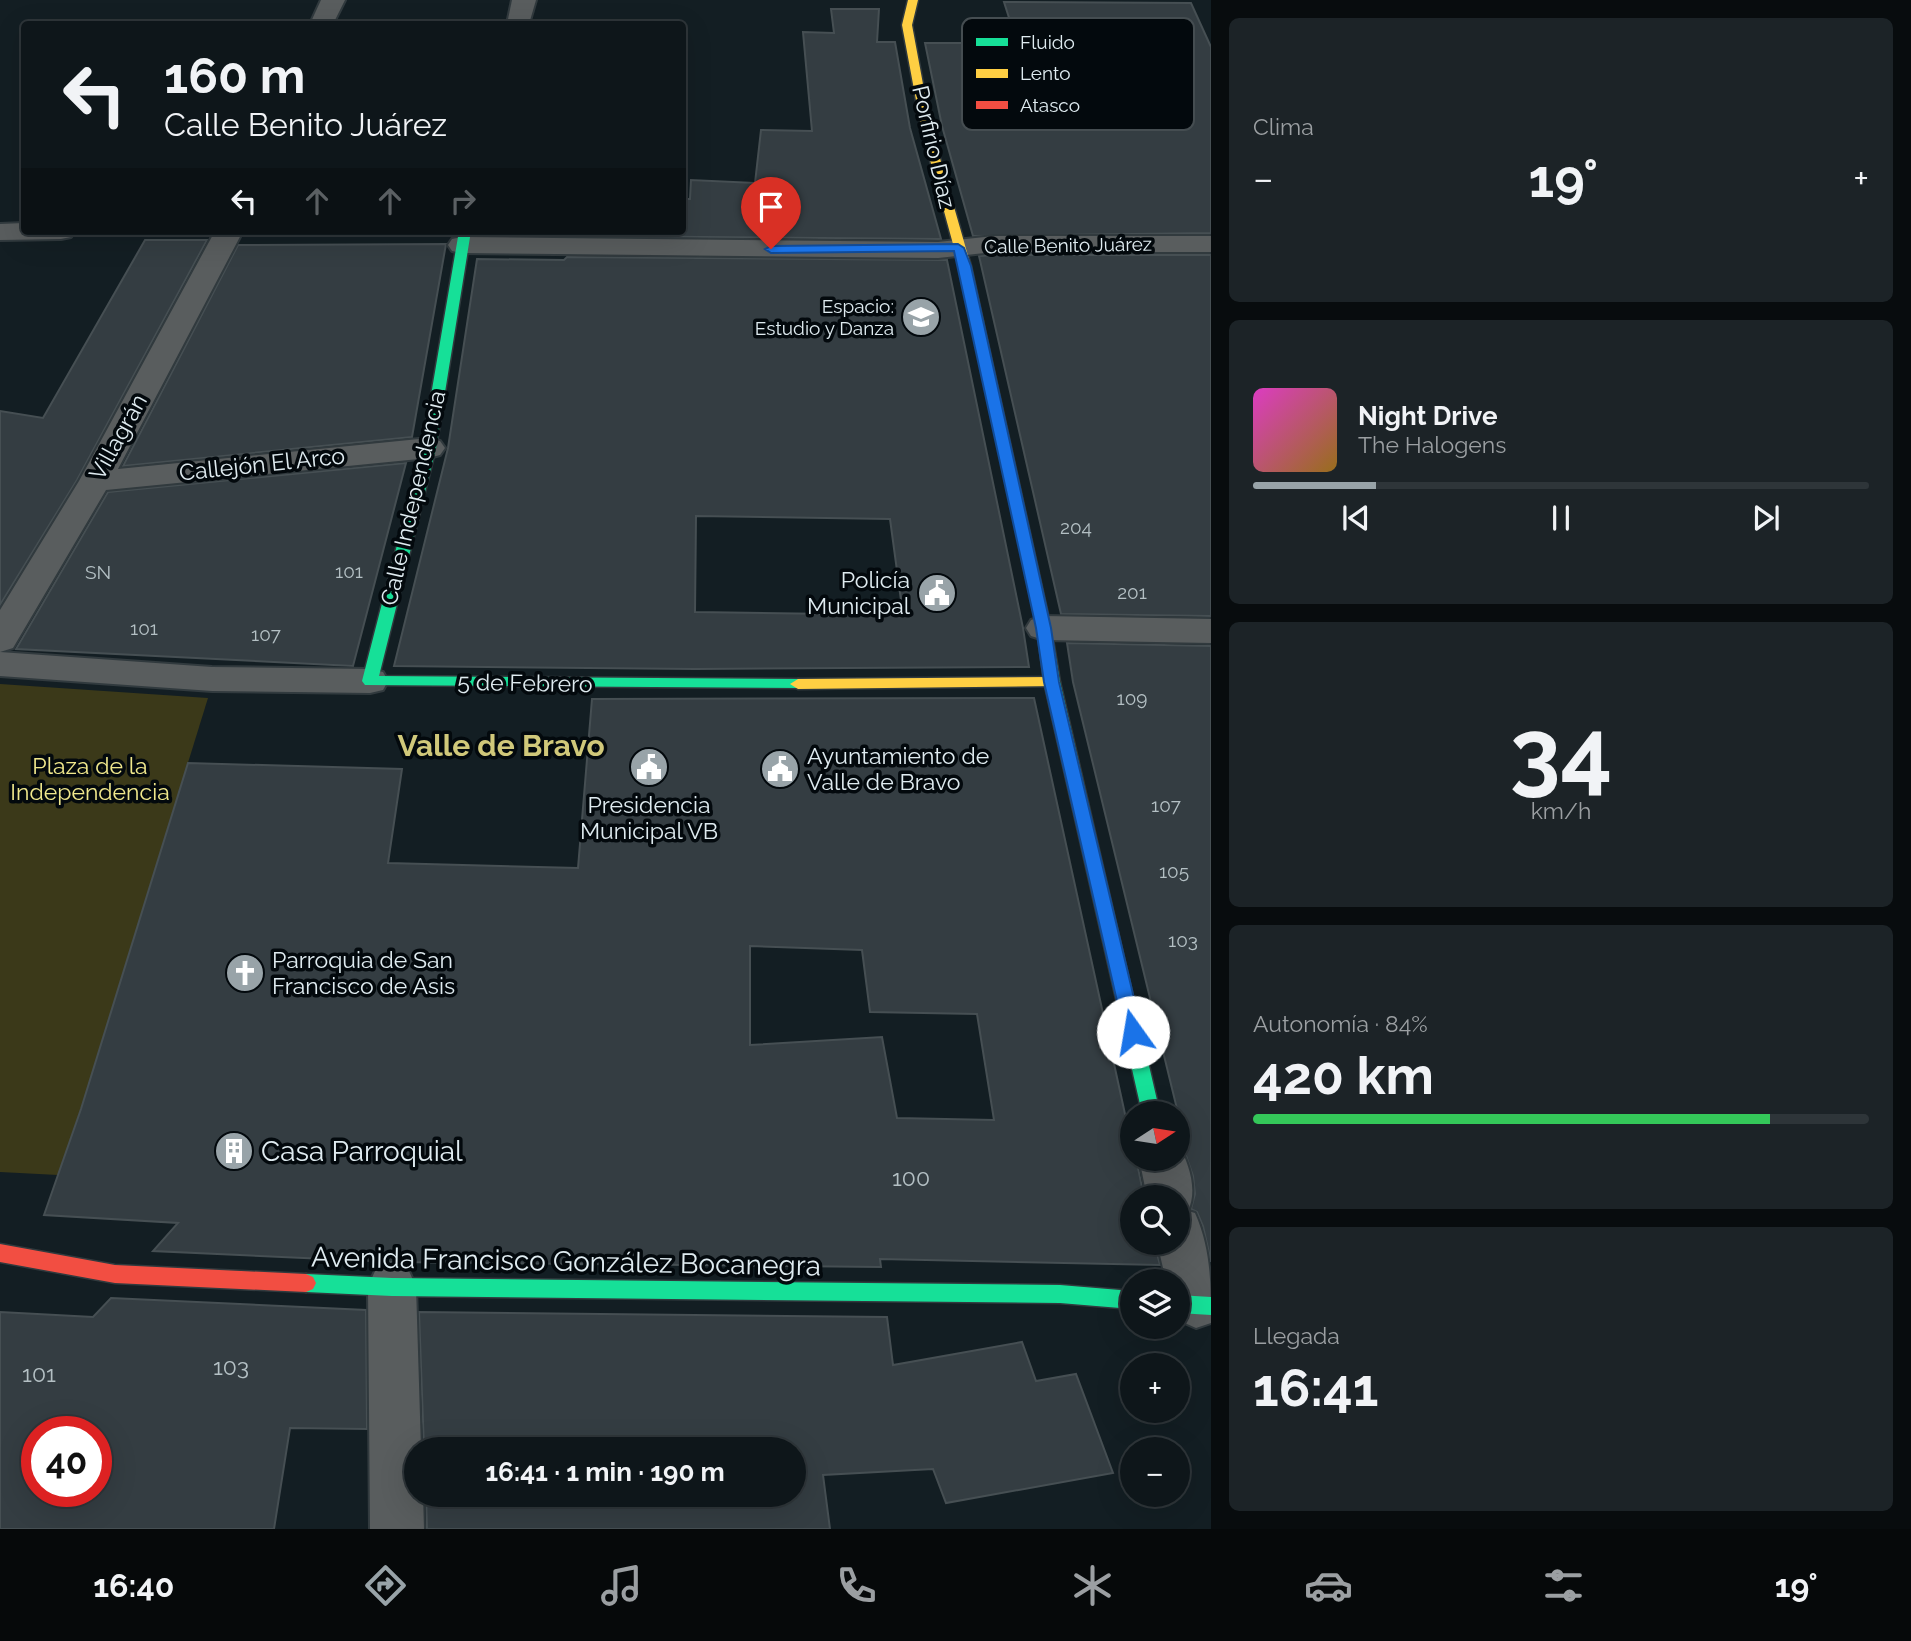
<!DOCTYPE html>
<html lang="es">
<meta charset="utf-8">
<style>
:root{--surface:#0e161a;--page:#1c2327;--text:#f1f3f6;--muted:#9b9fa2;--line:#2e3539;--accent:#98a3a8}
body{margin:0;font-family:Raleway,sans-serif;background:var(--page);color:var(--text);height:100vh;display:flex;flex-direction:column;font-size:26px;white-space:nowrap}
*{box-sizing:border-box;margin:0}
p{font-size:23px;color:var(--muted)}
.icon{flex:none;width:38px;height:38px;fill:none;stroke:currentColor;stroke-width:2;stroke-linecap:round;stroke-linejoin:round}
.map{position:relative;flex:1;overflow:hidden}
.side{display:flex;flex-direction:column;gap:18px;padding:18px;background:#080c0e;width:700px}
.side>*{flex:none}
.hud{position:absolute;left:21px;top:21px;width:665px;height:214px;border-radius:7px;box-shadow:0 7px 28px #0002,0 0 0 2px var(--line);background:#0e161a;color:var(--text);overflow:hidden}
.needle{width:46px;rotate:78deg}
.buttons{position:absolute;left:1120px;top:1101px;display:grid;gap:14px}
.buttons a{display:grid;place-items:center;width:70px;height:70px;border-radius:50%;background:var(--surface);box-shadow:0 7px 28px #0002,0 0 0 2px var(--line);font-size:35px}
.speed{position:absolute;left:21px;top:1416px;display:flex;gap:14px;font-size:35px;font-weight:700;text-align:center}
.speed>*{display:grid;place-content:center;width:91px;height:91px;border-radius:50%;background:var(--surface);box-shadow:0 7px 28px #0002,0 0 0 2px var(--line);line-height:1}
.speed .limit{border:10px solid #d22;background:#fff;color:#111}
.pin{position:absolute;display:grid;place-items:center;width:60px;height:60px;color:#fff;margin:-72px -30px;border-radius:50% 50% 50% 0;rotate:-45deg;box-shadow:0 0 7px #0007}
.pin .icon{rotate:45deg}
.me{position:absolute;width:77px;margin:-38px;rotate:347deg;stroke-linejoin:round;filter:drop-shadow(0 0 5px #0008)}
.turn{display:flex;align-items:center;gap:24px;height:147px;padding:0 28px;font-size:32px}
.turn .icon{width:91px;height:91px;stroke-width:2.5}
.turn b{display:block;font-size:49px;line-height:60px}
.lanes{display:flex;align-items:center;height:66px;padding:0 28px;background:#0003;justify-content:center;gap:35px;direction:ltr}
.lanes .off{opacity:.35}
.big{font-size:52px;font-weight:700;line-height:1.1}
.side .widget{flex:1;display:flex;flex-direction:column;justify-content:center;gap:10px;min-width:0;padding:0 24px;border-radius:10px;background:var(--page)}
.side .dial{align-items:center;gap:0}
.dial b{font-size:91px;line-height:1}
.song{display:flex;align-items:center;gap:21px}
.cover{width:84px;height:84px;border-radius:10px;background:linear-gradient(135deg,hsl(310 70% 55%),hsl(40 70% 35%))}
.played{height:7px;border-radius:4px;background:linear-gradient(90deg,var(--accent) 20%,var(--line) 20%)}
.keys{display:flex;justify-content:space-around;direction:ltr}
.heat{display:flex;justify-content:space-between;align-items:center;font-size:38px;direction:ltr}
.charge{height:10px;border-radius:5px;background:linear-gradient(90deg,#34c759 84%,var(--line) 0)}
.trip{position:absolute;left:404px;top:1437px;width:402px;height:70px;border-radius:35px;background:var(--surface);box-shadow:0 7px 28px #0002,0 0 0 2px var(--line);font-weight:700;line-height:70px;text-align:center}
.menu{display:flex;height:112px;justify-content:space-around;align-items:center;background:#06090a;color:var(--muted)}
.menu .icon{width:49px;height:49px}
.menu .active{color:var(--accent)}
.menu b{font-size:32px;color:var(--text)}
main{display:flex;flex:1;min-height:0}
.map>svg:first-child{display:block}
</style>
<main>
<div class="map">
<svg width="1211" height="1529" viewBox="0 0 1211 1529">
<rect width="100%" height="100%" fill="#131e23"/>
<path fill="#3b3919" d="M0 684 208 698 81 1109 58 1175 0 1172Z"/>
<g fill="#343d42" stroke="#464f53" stroke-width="2" fill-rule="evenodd">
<path d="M1004 2 1191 3 1211 47V233L973 236 942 126 925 43H1017Z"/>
<path d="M831 9H879L877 42H895L910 128 941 239 584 236 588 231H682V199H690L691 180 755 183 761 130 812 131 803 32 834 33Z"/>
<path d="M145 240H207L77 480 0 605V411L43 418Z"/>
<path d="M446 244 412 437 123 466 238 245Z"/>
<path d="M994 255H1211V616L1061 614 979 256Z"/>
<path d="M567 257 947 260 1023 628 1029 667 695 669 394 666 448 448 477 259 564 260ZM696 516 890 519 903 615 695 612Z"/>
<path d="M406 463 353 666 16 649 108 492Z"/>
<path d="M1067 643 1211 646V1262L1203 1226 1197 1212 1191 1209 1195 1194 1193 1176 1184 1150 1178 1142V1113L1073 682Z"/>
<path d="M1034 698 1125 1114 1132 1123V1158H1136L1144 1197H1132V1242H1154L1160 1265 880 1259 881 1267 392 1262 153 1251 178 1223 44 1215 81 1109 188 763 402 769 388 863 578 868 592 699ZM750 946 862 950 870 1012 977 1014 994 1120 897 1118 882 1037 750 1045Z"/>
<path d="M111 1298 366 1310 367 1429 290 1428 274 1529H0V1312L93 1317ZM37 1432H96V1491H37Z"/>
<path d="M419 1312 887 1317 893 1365 1022 1342 1036 1381 1076 1374 1113 1473 946 1503 933 1469 823 1475 830 1529H427L426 1494H794V1449H424Z"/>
</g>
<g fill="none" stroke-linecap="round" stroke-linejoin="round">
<defs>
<g id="street">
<path d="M321 0H345L333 24H310Z"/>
<path d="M512 0H536L529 24H507Z"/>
<path d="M24 223V231H75L71 237 61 239 0 240V224Z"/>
<path d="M215 231H243L118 469 429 438 440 441 445 448 440 455 429 458 106 490 13 648 0 652 212 667 370 669 383 672 388 681 383 690 370 693 212 691 0 676V610L79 481Z"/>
<path d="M994 236H1211V252H994L938 258 462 253 452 251 448 245 452 239 462 237 938 242Z"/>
<path d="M1044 616 1211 619V643L1044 640 1031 636 1026 628 1031 620Z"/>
<path d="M1178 1144C1189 1163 1198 1190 1188 1211L1195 1213C1211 1249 1211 1284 1211 1323L1196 1328 1178 1320V1281H1166L1157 1242H1178V1197H1147L1139 1158H1178Z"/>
<path d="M392 1265 409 1271 416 1287 421 1449H416V1494H423L424 1529H370L368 1287 375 1271Z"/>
</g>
<g id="fast">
<path d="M459 231H471L436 448 379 676 798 679 803 680 806 684 803 688 365 685 362 681 422 448Z"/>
<path d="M977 317 983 321 1051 628 1060 682 1160 1113H1142L1044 682 1037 628 971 321Z"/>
<path d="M306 1274 392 1278 1060 1285 1132 1291V1309L1060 1303 392 1296 306 1292 299 1289 296 1283 299 1277Z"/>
<path d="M1178 1295 1211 1297V1315L1178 1313Z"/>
</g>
<g id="slow">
<path d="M908 0H918L912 25 931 127 971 266 983 321 977 325 971 321 959 266 921 127 902 25Z"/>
<path d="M1052 677 1060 682 1057 686 798 689 790 684 798 679Z"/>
</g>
<path id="jam" d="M0 1244 115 1265 306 1274 313 1277 316 1283 313 1289 306 1292 115 1283 0 1262Z"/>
</defs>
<use href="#street" stroke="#313a3e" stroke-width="4"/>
<use href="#fast" stroke="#313a3e" stroke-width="3"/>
<use href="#slow" stroke="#313a3e" stroke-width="3"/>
<use href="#jam" stroke="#313a3e" stroke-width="3"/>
<use href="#street" fill="#595d5e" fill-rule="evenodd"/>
<use href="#fast" fill="#16e098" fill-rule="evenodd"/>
<use href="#slow" fill="#ffcf43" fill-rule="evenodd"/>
<use href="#jam" fill="#f24e42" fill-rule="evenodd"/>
</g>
<path fill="#1a73e8" stroke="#114b97" stroke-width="2" d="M958 244 964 248 971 266 1051 628 1059 682 1142 1032 1139 1037 1133 1039 1126 1037 1124 1032 1044 682 1036 628 954 251 771 253 765 249 771 246Z"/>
<defs>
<symbol id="school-disc" viewBox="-11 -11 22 22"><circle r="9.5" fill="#98a3a8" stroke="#03090d"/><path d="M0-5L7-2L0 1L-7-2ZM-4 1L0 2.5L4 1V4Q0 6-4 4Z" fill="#fff"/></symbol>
<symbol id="civic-disc" viewBox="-11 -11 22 22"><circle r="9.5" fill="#98a3a8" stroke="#03090d"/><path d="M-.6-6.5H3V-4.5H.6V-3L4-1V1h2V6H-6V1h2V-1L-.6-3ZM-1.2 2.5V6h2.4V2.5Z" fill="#fff"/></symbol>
<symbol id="church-disc" viewBox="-11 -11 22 22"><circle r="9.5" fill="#98a3a8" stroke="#03090d"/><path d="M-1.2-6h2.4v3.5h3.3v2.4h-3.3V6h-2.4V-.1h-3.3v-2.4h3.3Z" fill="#fff"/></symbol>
<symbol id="building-disc" viewBox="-11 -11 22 22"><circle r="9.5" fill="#98a3a8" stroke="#03090d"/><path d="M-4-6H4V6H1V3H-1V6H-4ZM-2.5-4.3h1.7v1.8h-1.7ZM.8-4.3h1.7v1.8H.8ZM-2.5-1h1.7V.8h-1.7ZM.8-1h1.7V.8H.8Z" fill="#fff"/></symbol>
</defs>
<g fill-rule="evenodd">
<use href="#school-disc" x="899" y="295" width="44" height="44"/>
<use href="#civic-disc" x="915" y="571" width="44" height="44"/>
<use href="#civic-disc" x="627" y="745" width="44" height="44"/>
<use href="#civic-disc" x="758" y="747" width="44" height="44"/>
<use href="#church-disc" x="223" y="951" width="44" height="44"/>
<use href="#building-disc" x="212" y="1129" width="44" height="44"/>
</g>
<g text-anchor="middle" stroke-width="7" stroke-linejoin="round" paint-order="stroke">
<g font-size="19" fill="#dfebf0" stroke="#03090d">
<text transform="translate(1068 245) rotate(-1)" y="7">Calle Benito Juárez</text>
</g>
<g font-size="19" fill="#dfebf0" stroke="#03090d" text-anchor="end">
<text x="894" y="313">Espacio:<tspan x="894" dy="22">Estudio y Danza</tspan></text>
</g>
<g font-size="19" fill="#b4c0c4">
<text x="1076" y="534">204</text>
<text x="349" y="578">101</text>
<text x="98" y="579">SN</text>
<text x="1132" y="599">201</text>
<text x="144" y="635">101</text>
<text x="266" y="641">107</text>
<text x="1132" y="705">109</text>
<text x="1166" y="812">107</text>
<text x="1174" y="878">105</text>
<text x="1183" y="947">103</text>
</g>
<g font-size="23" fill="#dfebf0" stroke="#03090d">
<text transform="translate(934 147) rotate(77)" y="8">Porfirio Díaz</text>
<text transform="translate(118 437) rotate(-61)" y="8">Villagrán</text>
<text transform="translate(262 464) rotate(-6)" y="8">Callejón El Arco</text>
<text transform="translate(413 498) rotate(-77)" y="8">Calle Independencia</text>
<text transform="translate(525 683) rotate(1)" y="8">5 de Febrero</text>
</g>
<g font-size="23" fill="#dfebf0" stroke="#03090d" text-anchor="start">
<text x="910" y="588" text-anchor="end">Policía<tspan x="910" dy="26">Municipal</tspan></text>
<text x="807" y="764">Ayuntamiento de<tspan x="807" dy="26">Valle de Bravo</tspan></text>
<text x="649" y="813" text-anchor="middle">Presidencia<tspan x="649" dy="26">Municipal VB</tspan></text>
<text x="272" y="968">Parroquia de San<tspan x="272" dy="26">Francisco de Asis</tspan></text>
</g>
<g font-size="23" fill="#f0e88c" stroke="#03090d">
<text x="90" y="774">Plaza de la<tspan x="90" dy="26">Independencia</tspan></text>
</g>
<g font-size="23" fill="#b4c0c4">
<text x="911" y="1186">100</text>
<text x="231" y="1375">103</text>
<text x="39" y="1382">101</text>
</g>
<g font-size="28" fill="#dfebf0" stroke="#03090d" text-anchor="start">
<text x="261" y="1161">Casa Parroquial</text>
</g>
<g font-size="28" fill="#dfebf0" stroke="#03090d">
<text transform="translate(566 1261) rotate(1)" y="10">Avenida Francisco González Bocanegra</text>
</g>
<g font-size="30" font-weight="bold" fill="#d0c87a" stroke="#03090d">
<text x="501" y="756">Valle de Bravo</text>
</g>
</g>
<rect x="962" y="18" width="232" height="112" rx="10" fill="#03090d" stroke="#454d51" stroke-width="2"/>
<rect x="976" y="38" width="32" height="8" fill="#16e098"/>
<rect x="976" y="69" width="32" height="9" fill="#ffcf43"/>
<rect x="976" y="101" width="32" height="8" fill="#f24e42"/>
<g font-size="19" fill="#dfebf0">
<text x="1020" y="49">Fluido</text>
<text x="1020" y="80">Lento</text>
<text x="1020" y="112">Atasco</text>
</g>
</svg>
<div class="buttons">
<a><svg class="needle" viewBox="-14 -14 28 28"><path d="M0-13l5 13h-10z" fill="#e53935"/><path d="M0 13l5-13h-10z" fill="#9b9fa2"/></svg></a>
<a><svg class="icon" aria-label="search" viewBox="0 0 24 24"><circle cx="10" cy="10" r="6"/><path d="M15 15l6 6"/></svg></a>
<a><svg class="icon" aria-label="layers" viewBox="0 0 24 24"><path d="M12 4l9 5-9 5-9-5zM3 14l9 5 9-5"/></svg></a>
<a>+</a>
<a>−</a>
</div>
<div class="speed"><div class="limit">40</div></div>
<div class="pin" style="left:771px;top:249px;background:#d93025"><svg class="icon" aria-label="arrive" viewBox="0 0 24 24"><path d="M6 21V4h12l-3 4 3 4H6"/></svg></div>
<svg class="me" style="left:1133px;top:1032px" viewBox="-20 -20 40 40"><circle r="19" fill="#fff"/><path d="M0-13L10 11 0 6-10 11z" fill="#1a73e8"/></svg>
<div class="trip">16:41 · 1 min · 190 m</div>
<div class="hud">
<div class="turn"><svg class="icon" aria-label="left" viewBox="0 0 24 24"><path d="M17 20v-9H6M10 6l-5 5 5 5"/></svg><div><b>160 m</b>Calle Benito Juárez</div></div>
<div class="lanes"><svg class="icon" aria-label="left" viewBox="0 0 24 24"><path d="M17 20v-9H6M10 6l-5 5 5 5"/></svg><svg class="icon off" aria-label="ahead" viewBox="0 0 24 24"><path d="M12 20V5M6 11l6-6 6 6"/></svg><svg class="icon off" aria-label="ahead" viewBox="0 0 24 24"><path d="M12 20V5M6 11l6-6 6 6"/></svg><svg class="icon off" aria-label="right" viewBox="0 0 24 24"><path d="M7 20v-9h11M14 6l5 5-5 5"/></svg></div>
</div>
</div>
<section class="side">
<div class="widget"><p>Clima</p>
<div class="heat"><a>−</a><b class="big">19°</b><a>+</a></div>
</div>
<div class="widget">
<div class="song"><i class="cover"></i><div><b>Night Drive</b><p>The Halogens</p></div></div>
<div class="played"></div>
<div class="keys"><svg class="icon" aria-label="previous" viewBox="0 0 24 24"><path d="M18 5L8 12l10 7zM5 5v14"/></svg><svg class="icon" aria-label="pause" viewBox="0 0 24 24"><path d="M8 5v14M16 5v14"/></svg><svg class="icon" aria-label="next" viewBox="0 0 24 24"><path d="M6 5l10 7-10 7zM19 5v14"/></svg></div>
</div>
<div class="widget dial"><b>34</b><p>km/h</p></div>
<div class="widget"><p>Autonomía · 84%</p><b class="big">420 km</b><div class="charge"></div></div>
<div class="widget"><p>Llegada</p><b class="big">16:41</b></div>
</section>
</main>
<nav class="menu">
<b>16:40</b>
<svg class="icon active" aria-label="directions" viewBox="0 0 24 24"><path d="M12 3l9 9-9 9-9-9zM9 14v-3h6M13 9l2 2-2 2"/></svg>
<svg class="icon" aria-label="music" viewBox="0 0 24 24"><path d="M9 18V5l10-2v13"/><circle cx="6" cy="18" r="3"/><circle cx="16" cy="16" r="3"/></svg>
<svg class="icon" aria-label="phone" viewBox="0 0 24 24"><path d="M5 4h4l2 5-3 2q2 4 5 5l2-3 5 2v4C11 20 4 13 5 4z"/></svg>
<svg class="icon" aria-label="climate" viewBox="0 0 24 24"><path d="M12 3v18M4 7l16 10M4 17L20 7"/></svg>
<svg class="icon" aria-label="car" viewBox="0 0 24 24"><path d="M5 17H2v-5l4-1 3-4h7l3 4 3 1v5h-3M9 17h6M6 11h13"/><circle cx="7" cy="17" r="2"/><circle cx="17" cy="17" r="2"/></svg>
<svg class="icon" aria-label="filters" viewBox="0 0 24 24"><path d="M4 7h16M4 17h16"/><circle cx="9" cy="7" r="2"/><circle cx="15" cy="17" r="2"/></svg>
<b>19°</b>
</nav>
